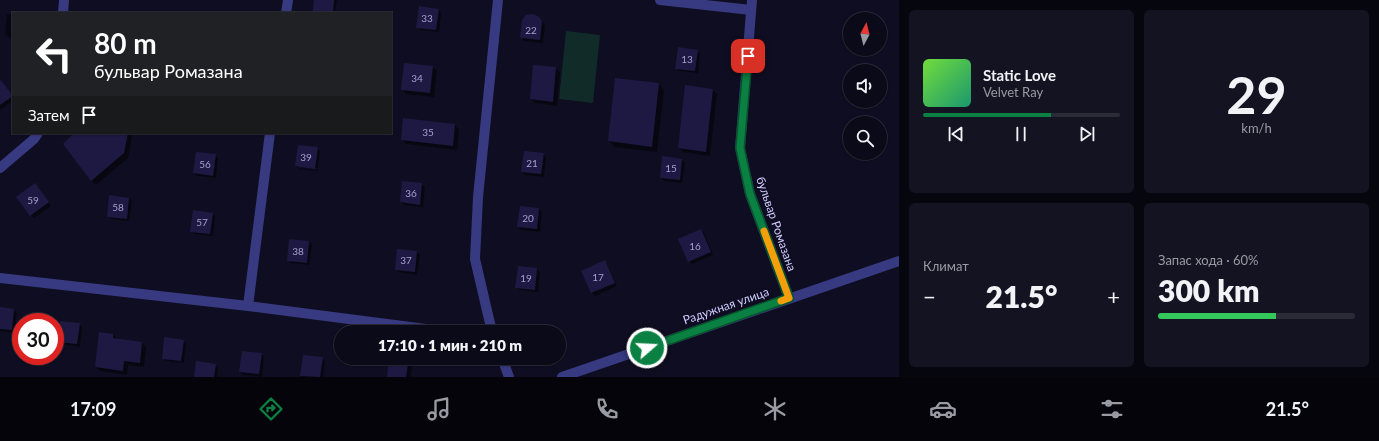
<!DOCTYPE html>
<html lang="ru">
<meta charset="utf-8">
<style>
:root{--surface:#0b0a19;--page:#141322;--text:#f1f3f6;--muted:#9a9aa2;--line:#2b2b38;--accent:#0b8043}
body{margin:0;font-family:Lato,sans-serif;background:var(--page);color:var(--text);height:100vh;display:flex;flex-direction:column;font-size:15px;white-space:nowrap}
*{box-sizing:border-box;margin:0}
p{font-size:13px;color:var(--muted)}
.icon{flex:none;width:22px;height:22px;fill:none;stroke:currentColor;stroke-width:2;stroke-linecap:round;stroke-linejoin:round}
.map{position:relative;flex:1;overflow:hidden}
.panel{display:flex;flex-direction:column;gap:10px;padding:10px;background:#06060e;width:480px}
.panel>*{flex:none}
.top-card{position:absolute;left:12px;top:12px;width:380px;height:122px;border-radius:0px;box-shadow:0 1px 3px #0004,0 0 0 1px var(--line);background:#202124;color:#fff;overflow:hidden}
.needle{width:26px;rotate:7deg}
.fabs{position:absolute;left:843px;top:12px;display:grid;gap:8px}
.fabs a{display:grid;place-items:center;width:44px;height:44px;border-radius:50%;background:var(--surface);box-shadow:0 1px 3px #0004,0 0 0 1px var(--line);font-size:20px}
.speed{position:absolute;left:12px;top:313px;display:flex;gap:8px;font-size:20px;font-weight:700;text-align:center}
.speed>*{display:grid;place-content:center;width:52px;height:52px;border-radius:50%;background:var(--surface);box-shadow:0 1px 3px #0004,0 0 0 1px var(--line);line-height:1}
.speed .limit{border:6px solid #d22;background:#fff;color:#111}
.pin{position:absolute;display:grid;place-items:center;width:34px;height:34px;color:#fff;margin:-17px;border-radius:8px;box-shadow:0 2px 6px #0006}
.me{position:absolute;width:44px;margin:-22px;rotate:71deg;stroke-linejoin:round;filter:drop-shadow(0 0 3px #0008)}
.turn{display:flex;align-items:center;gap:14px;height:84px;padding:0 16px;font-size:18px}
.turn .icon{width:52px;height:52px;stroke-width:2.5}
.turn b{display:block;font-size:28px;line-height:34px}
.then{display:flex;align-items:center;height:38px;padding:0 16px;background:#0003;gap:8px;font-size:15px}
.big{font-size:30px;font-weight:800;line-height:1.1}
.panel .widget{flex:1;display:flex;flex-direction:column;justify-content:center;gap:6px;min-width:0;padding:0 14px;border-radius:6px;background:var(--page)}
.panel .dial{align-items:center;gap:0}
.dial b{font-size:52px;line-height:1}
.song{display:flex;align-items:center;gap:12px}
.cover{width:48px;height:48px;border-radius:6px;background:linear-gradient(135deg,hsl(100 70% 55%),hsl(160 70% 35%))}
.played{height:4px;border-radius:2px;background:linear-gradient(90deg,var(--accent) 65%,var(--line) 65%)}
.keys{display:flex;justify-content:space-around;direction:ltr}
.heat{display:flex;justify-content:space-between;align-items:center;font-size:22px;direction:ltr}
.charge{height:6px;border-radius:3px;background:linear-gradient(90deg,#34c759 60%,var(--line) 0)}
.panel .tiles{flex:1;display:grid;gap:10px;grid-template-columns:repeat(2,1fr)}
.trip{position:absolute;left:334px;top:325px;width:232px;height:40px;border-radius:20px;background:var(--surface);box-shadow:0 1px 3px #0004,0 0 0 1px var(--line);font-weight:800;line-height:40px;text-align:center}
.tab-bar{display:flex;height:64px;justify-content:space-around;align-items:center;background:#04040a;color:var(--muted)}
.tab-bar .icon{width:28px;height:28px}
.tab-bar .current{color:var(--accent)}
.tab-bar b{font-size:18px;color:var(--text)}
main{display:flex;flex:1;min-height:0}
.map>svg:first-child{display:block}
</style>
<main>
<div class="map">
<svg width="899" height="377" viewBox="0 0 899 377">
<rect width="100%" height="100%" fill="#0f0d21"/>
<path fill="#102b28" d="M566 31 600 35 593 103 559 99Z"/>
<g fill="#0007">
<path d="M315 0H337L335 13H316L314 10Z"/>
<path d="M438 9 441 12 439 32 420 30 417 27Z"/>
<path d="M7 14 13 15V38L8 37 5 34Z"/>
<path d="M542 21 545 25 543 43 524 41 521 38Z"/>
<path d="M697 50 700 53 698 73 679 71 676 68Z"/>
<path d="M433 67 437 71 434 97 406 94 402 90Z"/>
<path d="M556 68 560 73 557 106 535 103 531 99Z"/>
<path d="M0 80 13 97V101L0 110Z"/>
<path d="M659 84 664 90 657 152 614 147 609 141Z"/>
<path d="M713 90 717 94 710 156 683 152 679 148Z"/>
<path d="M455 125 459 130 457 150 406 144 402 139Z"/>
<path d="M76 133H129L132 136 128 158 96 185 91 180Z"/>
<path d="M317 148 320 151 318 168 298 166V168L318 170V171L299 169 296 166Z"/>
<path d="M543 154 546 157 544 177 525 175 522 172Z"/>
<path d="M215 155 218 158 216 178 197 176 194 173Z"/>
<path d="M682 160 685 163 682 183 664 181 661 178Z"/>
<path d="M403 182 422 184 425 187 423 207 404 205 401 202Z"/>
<path d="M38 187 51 206 34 218 31 215Z"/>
<path d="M129 198 132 201 129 221 111 219 108 216Z"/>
<path d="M520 207 539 209 542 212 540 232 521 230 518 227Z"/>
<path d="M212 214 215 216 213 236 194 234 192 231Z"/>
<path d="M701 230 704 233 713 255 692 264 689 261Z"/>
<path d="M309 242 312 245 309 265 291 263 288 260Z"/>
<path d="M398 250 417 252 420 255 417 275 399 272 396 270Z"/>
<path d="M605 261 607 264 617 286 595 296 592 293 583 271Z"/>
<path d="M518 267 537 269 540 272 538 292 519 290 516 287Z"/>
<path d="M0 308 14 310 17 313 14 333 0 331Z"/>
<path d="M79 324 82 327 80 347 61 344 58 342Z"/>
<path d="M113 335 118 340 142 343 146 347 144 367 128 365 127 375 100 371 96 367Z"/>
<path d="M183 341 186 343 184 363 165 361 163 358Z"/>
<path d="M261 354 264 357 262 377 243 375 240 372Z"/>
<path d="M322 358 325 361 323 377H302L301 376Z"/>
<path d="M390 358H413L411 377H388Z"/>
<path d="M215 365 218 367 217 377H195Z"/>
</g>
<g fill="#1e1942">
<path d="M314 0H334L333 13 313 11Z"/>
<path d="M419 6 439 9 436 30 416 28Z"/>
<path d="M533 14 539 17 542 21 540 40 520 38 522 20 526 15Z"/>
<path d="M678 47 698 50 695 71 675 69Z"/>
<path d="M404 63 433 66 430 93 401 90Z"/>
<path d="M533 65 556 67 553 102 530 99Z"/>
<path d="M615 78 659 83 652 147 608 141Z"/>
<path d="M0 79 13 96 0 105Z"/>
<path d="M685 85 713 89 706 152 678 148Z"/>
<path d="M403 118 455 124 453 146 401 140Z"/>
<path d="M74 133H128L124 153 91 181 63 144Z"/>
<path d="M298 145 318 147 315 169 295 166Z"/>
<path d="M524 151 544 153 541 174 521 172Z"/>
<path d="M196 152 216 154 213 176 193 173Z"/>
<path d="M662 156 682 159 680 180 660 178Z"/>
<path d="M402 181 422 183 420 205 400 202Z"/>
<path d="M35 183 49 202 30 216 16 197Z"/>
<path d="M109 195 129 198 127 219 107 217Z"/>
<path d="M520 206 539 208 537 229 517 227Z"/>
<path d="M193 210 213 213 210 234 190 232Z"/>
<path d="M701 229 711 252 688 262 678 239Z"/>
<path d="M289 239 309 241 307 263 287 261Z"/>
<path d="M397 249 417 251 415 272 395 270Z"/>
<path d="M605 260 615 283 591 293 581 271Z"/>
<path d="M518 266 537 268 535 290 515 288Z"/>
<path d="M0 307 14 309 12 330 0 329Z"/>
<path d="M60 321 80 323 77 344 57 342Z"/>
<path d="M99 332 113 334V338L142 342 140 363 124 361 123 371 95 367Z"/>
<path d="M164 337 184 340 181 361 162 359Z"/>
<path d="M242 351 262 353 259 374 239 372Z"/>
<path d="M303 355 323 357 320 377 300 376Z"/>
<path d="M389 358H409L406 377H387Z"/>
<path d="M196 361 216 364 214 377H194Z"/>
</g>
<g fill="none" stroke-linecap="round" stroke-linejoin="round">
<g stroke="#373a80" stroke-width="10">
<path d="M660 0 751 10"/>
<path d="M752 0 740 148 750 194 789 298"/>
<path d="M63 13 64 0"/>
<path d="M286 13 288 0"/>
<path d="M0 168 34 139 38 133"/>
<path d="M0 278 248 306 449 332"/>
<path d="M248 306 270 133"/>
<path d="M492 332 475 259 478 197 498 0"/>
<path d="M502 358 509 377"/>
<path d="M562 377 899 261"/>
</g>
</g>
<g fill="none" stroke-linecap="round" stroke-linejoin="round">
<defs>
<path id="route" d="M647 348 789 298 750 194 740 148 748 56"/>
</defs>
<use href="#route" stroke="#07532c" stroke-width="10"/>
<use href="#route" stroke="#0b8043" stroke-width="7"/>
<path stroke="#f59e0b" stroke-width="7" d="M764 231 789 298 781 301"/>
</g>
<g text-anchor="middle" stroke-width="4" stroke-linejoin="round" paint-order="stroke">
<g font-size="10" fill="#a3a0d0">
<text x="427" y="22">33</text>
<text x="531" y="34">22</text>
<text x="687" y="63">13</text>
<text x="417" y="82">34</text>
<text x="428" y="136">35</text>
<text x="306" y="161">39</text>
<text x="532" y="167">21</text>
<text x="205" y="168">56</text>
<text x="671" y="172">15</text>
<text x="411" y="197">36</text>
<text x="33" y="204">59</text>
<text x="118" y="211">58</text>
<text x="528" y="222">20</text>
<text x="202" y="226">57</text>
<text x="695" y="250">16</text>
<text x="298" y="255">38</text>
<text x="406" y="264">37</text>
<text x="598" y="281">17</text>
<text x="526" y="282">19</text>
</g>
<g font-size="12" fill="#cfcdff" stroke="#0f0d21">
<text transform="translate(776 224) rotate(71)" y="4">бульвар Ромазана</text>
<text transform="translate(726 306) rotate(-19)" y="4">Радужная улица</text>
</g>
</g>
</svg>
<div class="fabs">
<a><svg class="needle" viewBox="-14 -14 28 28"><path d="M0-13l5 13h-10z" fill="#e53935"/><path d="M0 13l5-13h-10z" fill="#9a9aa2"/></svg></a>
<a><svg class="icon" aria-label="sound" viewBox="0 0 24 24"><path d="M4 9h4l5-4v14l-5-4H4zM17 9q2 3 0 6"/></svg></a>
<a><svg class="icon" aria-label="search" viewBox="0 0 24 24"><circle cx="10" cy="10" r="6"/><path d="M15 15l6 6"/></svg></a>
</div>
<div class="speed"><div class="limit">30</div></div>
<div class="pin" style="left:748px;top:56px;background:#d93025"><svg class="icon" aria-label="arrive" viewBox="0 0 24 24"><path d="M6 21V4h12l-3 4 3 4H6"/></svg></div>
<svg class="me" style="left:647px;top:348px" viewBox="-20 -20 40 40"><circle r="17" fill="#0b8043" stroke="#fff" stroke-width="3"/><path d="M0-11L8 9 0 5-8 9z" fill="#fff"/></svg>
<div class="trip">17:10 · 1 мин · 210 m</div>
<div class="top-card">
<div class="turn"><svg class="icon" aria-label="left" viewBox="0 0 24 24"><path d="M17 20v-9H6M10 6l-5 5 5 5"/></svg><div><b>80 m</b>бульвар Ромазана</div></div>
<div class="then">Затем<svg class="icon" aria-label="arrive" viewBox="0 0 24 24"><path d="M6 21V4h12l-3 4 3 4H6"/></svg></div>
</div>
</div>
<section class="panel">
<div class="tiles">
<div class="widget">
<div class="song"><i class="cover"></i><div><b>Static Love</b><p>Velvet Ray</p></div></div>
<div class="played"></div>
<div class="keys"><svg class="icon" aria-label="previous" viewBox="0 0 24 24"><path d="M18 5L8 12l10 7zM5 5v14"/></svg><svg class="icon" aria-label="pause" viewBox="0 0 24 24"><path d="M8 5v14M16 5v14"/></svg><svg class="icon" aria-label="next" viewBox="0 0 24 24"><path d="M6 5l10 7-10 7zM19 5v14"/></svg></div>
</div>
<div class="widget dial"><b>29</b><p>km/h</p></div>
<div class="widget"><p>Климат</p>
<div class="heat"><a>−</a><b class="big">21.5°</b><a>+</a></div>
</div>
<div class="widget"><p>Запас хода · 60%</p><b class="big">300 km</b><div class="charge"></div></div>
</div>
</section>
</main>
<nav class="tab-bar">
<b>17:09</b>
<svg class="icon current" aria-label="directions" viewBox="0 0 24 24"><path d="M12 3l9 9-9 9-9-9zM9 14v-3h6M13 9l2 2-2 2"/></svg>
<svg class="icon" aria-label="music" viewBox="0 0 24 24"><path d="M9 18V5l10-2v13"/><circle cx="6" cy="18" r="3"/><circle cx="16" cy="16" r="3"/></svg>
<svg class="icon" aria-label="phone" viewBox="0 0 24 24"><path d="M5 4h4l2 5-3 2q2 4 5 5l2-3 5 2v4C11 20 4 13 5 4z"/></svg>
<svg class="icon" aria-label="climate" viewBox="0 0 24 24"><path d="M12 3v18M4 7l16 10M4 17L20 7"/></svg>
<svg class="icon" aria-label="car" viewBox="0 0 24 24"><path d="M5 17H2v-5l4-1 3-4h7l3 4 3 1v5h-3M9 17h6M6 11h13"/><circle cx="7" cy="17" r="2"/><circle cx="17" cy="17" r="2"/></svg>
<svg class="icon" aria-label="filters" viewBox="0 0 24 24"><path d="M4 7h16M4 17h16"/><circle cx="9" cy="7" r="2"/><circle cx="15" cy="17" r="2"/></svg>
<b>21.5°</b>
</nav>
